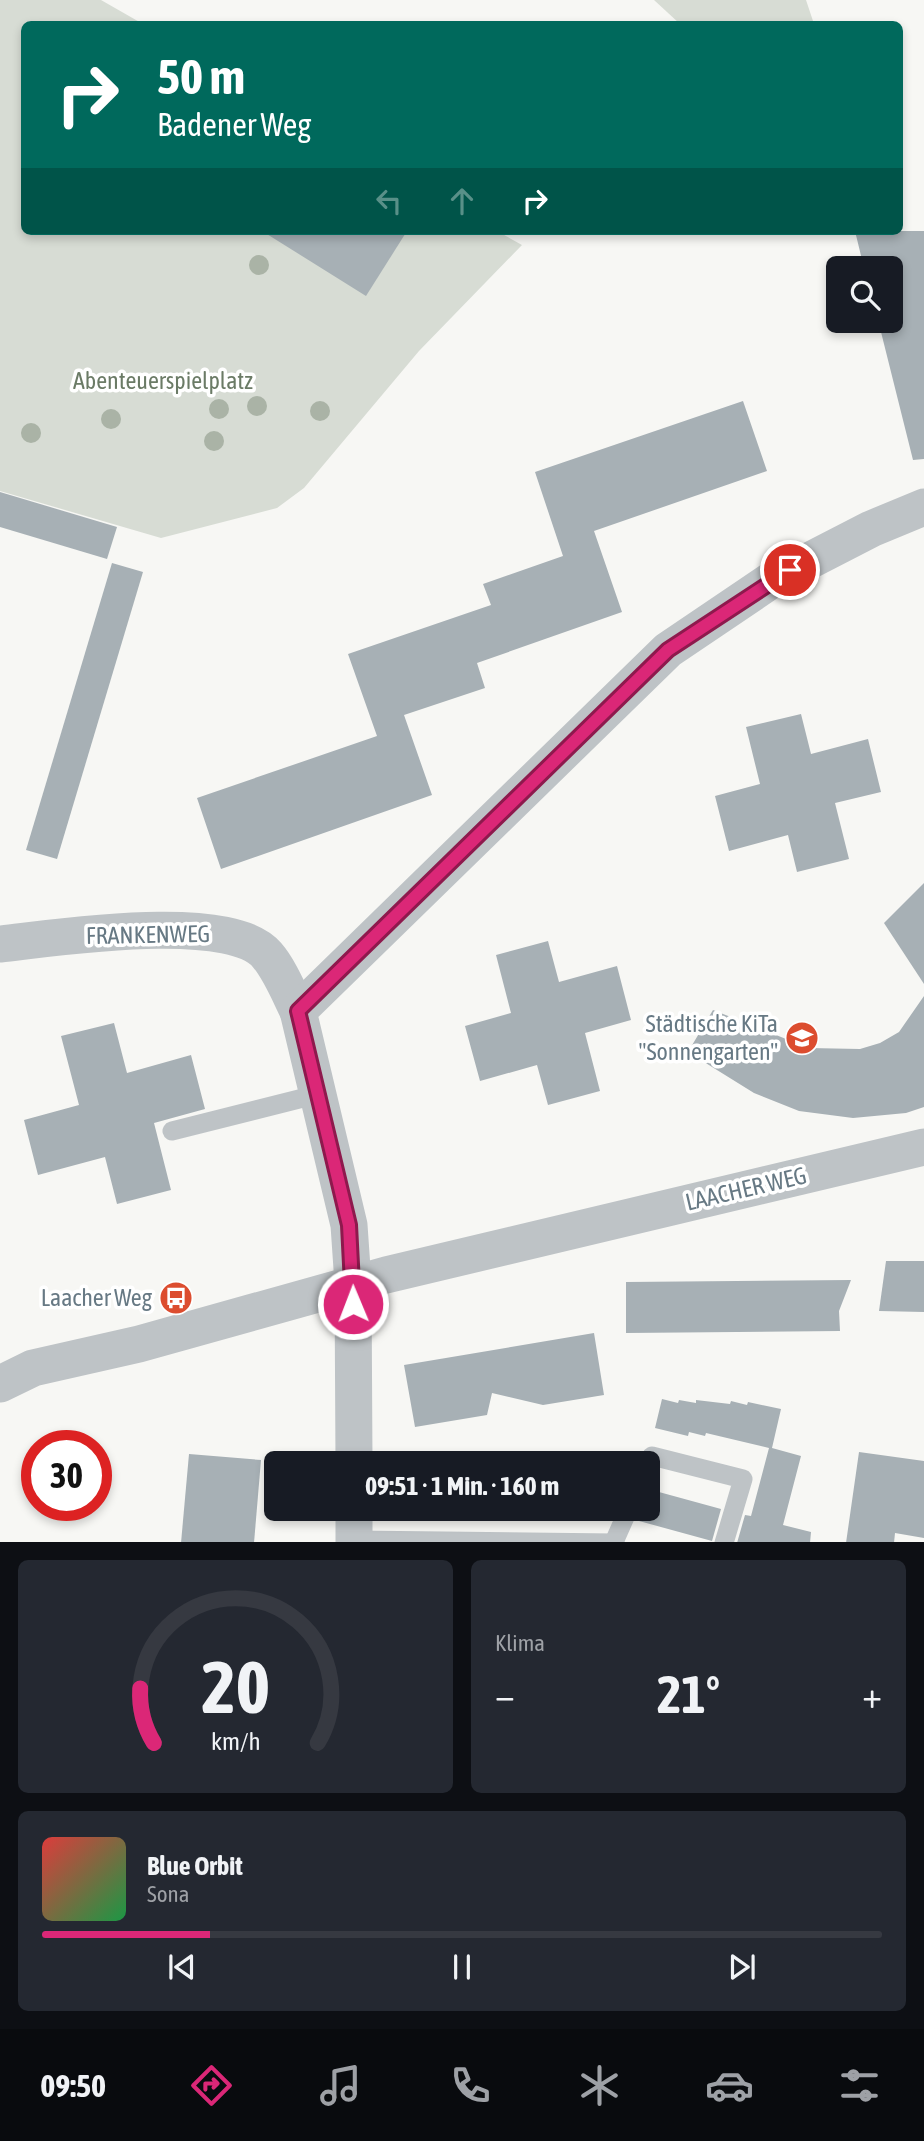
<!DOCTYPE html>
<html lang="de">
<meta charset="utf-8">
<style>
:root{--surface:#171b24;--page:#242831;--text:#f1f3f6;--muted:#9ea1a6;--line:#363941;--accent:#db2777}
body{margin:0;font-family:"Asap Condensed",sans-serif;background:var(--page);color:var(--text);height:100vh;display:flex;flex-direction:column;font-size:26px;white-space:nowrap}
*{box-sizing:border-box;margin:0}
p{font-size:23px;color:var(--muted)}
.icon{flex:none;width:38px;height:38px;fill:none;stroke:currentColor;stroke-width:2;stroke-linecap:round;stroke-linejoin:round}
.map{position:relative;height:1542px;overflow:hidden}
.sheet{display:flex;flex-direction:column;gap:18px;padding:18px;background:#0d0f14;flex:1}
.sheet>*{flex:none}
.guide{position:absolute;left:21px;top:21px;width:882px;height:214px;border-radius:10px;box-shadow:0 4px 10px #0003;background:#00695c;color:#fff;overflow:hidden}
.controls{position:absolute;left:826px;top:256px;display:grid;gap:14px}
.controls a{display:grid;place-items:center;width:77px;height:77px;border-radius:10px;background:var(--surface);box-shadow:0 4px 10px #0003;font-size:35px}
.speed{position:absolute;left:21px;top:1430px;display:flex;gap:14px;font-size:35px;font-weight:700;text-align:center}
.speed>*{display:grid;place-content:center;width:91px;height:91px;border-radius:50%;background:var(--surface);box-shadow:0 4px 10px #0003;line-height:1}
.speed .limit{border:10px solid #d22;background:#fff;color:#111}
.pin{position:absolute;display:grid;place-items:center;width:60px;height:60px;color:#fff;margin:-30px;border:4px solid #fff;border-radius:50%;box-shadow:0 2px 7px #0007}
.me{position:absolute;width:77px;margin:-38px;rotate:359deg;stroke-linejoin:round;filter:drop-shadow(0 0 5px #0008)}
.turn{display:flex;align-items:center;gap:24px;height:147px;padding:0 21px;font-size:32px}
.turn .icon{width:91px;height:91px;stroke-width:2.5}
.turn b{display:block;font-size:49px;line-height:60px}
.lanes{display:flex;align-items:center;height:66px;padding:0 21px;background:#0003;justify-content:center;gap:35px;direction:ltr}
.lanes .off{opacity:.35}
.big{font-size:52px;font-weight:700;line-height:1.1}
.sheet .card{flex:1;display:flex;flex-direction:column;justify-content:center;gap:10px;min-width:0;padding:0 24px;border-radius:10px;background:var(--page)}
.sheet .dial{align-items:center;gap:0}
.dial svg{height:182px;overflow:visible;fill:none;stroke:var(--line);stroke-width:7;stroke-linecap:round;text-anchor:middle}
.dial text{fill:var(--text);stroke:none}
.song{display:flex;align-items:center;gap:21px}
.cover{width:84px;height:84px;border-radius:10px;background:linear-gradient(135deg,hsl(0 70% 55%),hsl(140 70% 35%))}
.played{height:7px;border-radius:4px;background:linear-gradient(90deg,var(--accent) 20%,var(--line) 20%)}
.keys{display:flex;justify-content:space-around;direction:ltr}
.heat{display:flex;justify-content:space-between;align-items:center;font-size:38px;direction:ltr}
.sheet .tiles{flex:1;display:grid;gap:18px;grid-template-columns:1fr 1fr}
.card:last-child{grid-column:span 2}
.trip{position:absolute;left:264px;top:1451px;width:396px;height:70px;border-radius:10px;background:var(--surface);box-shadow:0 4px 10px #0003;font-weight:700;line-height:70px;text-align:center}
.tabs{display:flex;height:112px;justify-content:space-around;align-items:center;background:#090b0e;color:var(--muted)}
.tabs .icon{width:49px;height:49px}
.tabs .current{color:var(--accent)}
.tabs b{font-size:32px;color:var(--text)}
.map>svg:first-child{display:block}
</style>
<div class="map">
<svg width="924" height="1543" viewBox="0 0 924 1543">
<rect width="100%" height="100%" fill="#f7f7f4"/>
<g fill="#d7dcd4">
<path d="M0 0H101L143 24H24V231H497L522 245 419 351 304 488 277 508 161 538 0 491Z"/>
<path d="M654 0H806L814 24H680Z"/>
</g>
<g fill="#a7b0b5">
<path d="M262 231H407L366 296Z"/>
<path d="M855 231H924V459L913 460 878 320H891V268H864Z"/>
<path d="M743 401 767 471 594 531 622 612 477 663 485 688 404 715 432 795 221 869 197 798 377 736 348 654 491 605 483 584 563 556 535 472Z"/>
<path d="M0 492 117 527 107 559 0 527Z"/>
<path d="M112 563 143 572 57 859 26 850Z"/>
<path d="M801 714 811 754 868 739 881 792 835 803 849 859 797 872 788 835 729 851 715 796 760 784 746 727Z"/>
<path d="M924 883V984L884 923Z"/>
<path d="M548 941 559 982 617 966 631 1020 585 1033 600 1091 548 1105 537 1065 480 1081 465 1026 511 1013 496 955Z"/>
<path d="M924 996V1107L906 1113 853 1118 799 1111 754 1093 688 1052 713 1010 809 1048 860 1049 880 1043 899 1032Z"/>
<path d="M114 1023 127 1073 191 1055 205 1109 154 1123 171 1190 117 1204 105 1157 38 1175 24 1120 79 1105 61 1036Z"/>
<path d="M886 1261H924V1312L879 1311Z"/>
<path d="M851 1280 839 1311 840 1331 626 1333V1282Z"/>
<path d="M594 1333 604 1395 543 1405 492 1393 487 1415 415 1427 404 1365Z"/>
<path d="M662 1399 678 1403 679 1400 696 1403V1400L730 1404 731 1401 747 1405 748 1402 781 1409 772 1448 801 1456 783 1525 811 1532 810 1543H737L745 1515 751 1516 769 1448 706 1433 705 1436 689 1432 688 1436 655 1428Z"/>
<path d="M859 1452 924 1461V1538L895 1533 894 1543H846Z"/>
<path d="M189 1454 261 1460 254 1543H181Z"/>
<path d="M648 1489 721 1509 712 1541 639 1521 643 1508H648Z"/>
</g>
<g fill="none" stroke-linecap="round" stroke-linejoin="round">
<g stroke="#bec3c6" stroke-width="19">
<path d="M172 1131 319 1094"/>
<path d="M648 1466 652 1456 743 1479 724 1543"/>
<path d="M354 1540 615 1543"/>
<path d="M614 1542 629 1508"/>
</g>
<g stroke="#bec3c6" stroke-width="37">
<path d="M0 944C56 938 230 911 267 955 280 970 289 993 298 1011"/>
<path d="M0 1384 33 1368 139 1344 386 1275 924 1147"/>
<path d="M354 1463 353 1283 349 1225 298 1011 668 650 770 581 871 529 924 507"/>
<path d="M354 1508V1543"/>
</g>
</g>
<g fill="#aab3a6">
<circle cx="259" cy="265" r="10"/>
<circle cx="257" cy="406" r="10"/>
<circle cx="219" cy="409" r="10"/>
<circle cx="320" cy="411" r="10"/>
<circle cx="111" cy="419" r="10"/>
<circle cx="31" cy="433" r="10"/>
<circle cx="214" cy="441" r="10"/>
</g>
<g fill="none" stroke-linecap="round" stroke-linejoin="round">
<defs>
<path id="route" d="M353 1304 349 1225 298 1011 668 650 790 570"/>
</defs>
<use href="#route" stroke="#8e194d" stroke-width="18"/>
<use href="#route" stroke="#db2777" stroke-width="12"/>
</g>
<defs>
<symbol id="school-disc" viewBox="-11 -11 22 22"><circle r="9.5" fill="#dc4d2f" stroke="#fff"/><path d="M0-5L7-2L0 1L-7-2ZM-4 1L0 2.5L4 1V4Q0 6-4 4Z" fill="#fff"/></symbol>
<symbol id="bus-disc" viewBox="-11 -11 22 22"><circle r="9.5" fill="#dc4d2f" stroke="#fff"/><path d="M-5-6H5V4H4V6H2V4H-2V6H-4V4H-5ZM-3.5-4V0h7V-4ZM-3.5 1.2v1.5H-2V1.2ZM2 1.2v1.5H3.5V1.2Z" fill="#fff"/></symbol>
</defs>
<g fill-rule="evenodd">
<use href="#school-disc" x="783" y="1019" width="38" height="38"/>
<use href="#bus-disc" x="157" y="1279" width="38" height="38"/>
</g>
<g text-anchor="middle" stroke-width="7" stroke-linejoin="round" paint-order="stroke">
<g font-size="24" fill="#6b7b66" stroke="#fff">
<text x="163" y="389">Abenteuerspielplatz</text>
</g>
<g font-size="24" fill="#677984" stroke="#fff">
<text transform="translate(148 935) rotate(-1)" y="8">FRANKENWEG</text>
<text transform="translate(746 1189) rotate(-13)" y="8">LAACHER WEG</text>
</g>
<g font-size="24" fill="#677984" stroke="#fff" text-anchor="end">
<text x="778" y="1032">Städtische KiTa<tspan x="778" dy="28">"Sonnengarten"</tspan></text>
<text x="152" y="1306">Laacher Weg</text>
</g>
</g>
</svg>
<div class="controls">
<a><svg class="icon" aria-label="search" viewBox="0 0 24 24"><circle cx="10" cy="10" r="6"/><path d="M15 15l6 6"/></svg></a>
</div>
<div class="speed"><div class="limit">30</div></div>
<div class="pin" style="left:790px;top:570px;background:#d93025"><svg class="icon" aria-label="arrive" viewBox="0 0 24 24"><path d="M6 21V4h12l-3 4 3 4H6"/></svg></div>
<svg class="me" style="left:353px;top:1304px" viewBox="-20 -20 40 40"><circle r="17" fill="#db2777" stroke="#fff" stroke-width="3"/><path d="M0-11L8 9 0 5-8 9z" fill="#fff"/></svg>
<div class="trip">09:51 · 1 Min. · 160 m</div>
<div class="guide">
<div class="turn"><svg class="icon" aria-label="right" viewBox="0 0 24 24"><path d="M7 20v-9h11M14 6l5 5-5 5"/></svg><div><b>50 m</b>Badener Weg</div></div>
<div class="lanes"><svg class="icon off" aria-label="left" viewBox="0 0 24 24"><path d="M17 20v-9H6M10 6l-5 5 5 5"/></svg><svg class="icon off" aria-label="ahead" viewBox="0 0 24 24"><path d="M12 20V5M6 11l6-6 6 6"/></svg><svg class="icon" aria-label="right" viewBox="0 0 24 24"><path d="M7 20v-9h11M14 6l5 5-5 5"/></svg></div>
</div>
</div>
<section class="sheet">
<div class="tiles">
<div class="card dial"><svg viewBox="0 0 100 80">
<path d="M14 69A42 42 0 1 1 86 69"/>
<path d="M14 69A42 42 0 0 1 8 45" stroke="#db2777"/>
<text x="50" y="56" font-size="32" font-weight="700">20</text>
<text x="50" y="72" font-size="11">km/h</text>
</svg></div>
<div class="card"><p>Klima</p>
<div class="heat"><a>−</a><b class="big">21°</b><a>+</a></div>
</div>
<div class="card">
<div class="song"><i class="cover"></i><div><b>Blue Orbit</b><p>Sona</p></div></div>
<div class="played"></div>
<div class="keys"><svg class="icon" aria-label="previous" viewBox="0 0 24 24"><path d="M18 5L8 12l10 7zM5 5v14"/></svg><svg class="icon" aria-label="pause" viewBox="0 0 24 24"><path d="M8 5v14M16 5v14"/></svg><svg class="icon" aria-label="next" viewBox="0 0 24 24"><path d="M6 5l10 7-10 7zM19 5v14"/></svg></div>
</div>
</div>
</section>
<nav class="tabs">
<b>09:50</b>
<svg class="icon current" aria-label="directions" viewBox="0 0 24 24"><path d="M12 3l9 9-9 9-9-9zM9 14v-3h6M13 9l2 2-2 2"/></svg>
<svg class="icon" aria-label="music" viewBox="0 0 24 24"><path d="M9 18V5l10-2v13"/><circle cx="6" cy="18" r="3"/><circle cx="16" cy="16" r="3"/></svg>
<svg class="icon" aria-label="phone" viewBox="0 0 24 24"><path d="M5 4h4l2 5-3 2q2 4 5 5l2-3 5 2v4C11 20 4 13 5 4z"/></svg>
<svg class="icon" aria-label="climate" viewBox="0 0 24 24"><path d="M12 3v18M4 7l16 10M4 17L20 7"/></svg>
<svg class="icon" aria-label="car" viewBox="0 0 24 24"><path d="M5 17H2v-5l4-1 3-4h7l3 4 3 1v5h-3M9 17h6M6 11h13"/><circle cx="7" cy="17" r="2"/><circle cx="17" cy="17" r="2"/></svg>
<svg class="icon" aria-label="filters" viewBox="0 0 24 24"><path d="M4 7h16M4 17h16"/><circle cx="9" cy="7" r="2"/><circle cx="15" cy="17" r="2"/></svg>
</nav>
